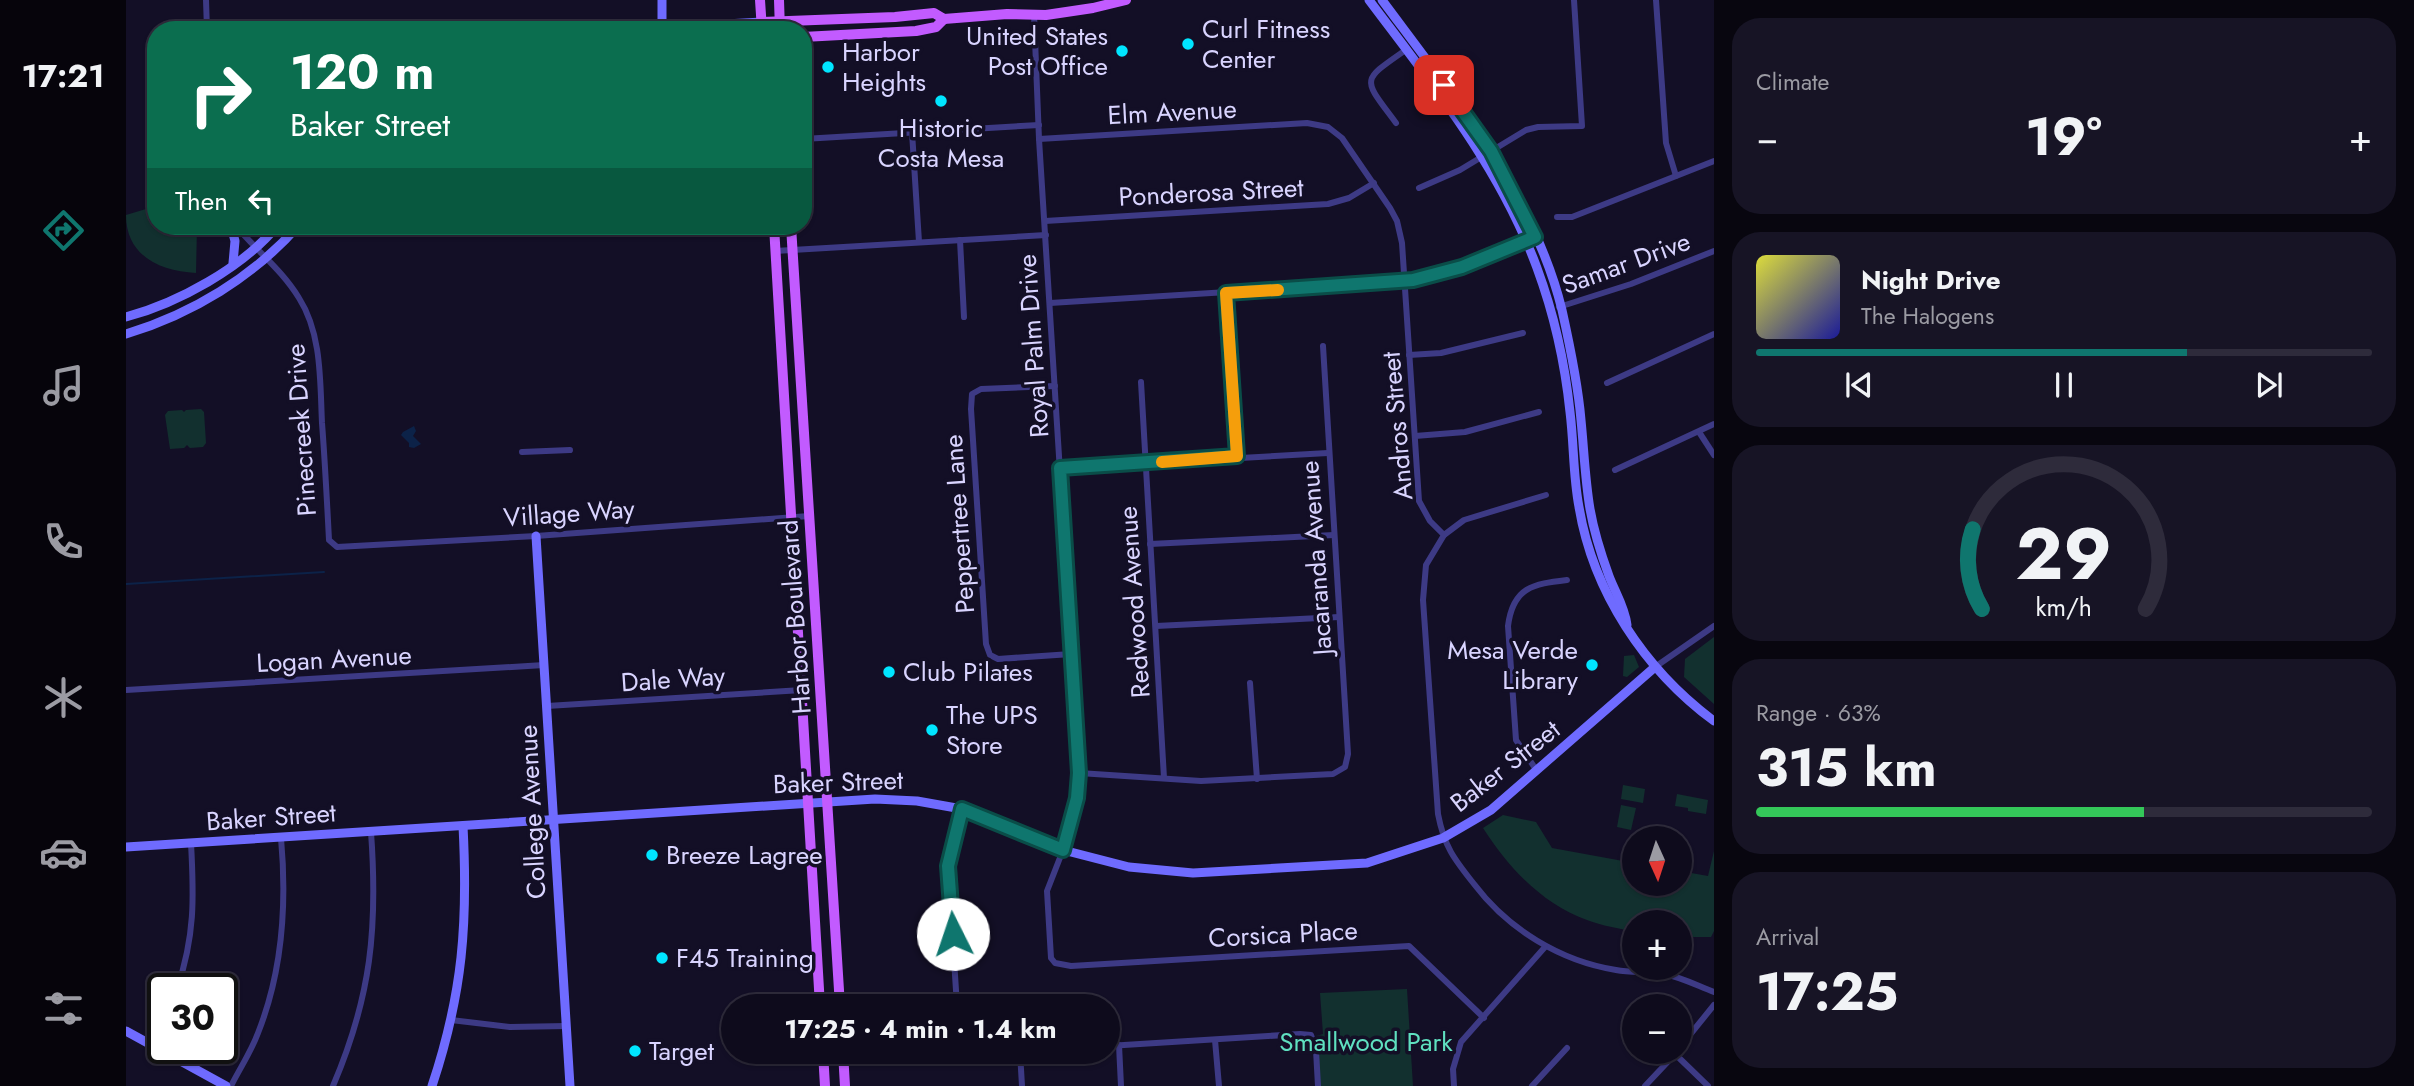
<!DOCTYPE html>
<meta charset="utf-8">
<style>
:root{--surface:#0e0b1c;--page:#171425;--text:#f1f3f6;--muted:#9b9ba3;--line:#2e2b3b;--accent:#0f766e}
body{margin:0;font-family:Jost,sans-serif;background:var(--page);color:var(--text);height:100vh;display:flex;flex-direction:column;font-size:26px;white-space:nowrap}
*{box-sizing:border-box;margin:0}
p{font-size:23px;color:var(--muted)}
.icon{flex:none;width:38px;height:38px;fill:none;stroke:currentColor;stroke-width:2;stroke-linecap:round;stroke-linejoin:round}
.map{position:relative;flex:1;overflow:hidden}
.drawer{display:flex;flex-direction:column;gap:18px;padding:18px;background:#08060f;width:700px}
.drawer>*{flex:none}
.top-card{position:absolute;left:21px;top:21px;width:665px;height:214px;border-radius:28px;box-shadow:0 2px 5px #0004,0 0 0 2px var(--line);background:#0b6e4f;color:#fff;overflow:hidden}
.needle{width:46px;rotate:177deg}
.tools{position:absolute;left:1496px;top:826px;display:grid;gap:14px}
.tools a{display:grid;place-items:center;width:70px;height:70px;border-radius:50%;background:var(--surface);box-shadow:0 2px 5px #0004,0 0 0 2px var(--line);font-size:35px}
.speed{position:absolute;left:21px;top:973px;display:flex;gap:14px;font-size:35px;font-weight:700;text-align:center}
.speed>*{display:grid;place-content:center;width:91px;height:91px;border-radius:50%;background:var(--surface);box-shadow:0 2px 5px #0004,0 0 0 2px var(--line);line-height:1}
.speed .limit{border:4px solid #111;border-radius:10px;background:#fff;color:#111}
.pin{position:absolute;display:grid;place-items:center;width:60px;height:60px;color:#fff;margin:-30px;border-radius:14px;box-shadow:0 4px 10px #0006}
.me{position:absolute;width:77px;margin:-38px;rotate:356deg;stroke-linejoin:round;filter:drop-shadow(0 0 5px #0008)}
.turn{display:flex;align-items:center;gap:24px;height:147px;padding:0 28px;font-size:32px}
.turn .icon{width:91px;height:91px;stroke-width:2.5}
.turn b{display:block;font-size:49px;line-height:60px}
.then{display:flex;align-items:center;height:66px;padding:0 28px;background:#0003;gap:14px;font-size:26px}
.big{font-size:52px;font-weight:700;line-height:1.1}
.drawer .card{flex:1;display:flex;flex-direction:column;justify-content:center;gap:10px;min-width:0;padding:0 24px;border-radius:28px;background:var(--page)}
.drawer .dial{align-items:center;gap:0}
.dial svg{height:182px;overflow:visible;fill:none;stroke:var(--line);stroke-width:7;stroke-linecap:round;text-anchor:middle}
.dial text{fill:var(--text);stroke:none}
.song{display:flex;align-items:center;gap:21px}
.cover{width:84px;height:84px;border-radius:10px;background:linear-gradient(135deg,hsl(60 70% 55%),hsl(240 70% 35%))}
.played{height:7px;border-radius:4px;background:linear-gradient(90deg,var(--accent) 70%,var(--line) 70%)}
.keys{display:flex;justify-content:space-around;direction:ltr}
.heat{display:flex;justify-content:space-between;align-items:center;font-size:38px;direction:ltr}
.charge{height:10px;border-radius:5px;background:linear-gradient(90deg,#34c759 63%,var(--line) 0)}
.trip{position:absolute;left:595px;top:994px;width:399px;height:70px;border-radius:35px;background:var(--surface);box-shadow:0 2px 5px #0004,0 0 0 2px var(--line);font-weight:700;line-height:70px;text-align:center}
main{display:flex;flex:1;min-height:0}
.menu{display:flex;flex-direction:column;width:126px;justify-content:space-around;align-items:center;background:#06040b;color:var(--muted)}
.menu .icon{width:49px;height:49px}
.menu .selected{color:var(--accent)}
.menu b{font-size:32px;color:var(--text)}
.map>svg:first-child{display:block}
</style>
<main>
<nav class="menu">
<b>17:21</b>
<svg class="icon selected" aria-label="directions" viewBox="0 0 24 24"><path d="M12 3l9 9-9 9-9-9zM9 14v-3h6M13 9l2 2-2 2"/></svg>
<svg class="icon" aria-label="music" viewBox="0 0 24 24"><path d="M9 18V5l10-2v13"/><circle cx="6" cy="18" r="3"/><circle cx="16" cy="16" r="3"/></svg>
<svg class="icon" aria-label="phone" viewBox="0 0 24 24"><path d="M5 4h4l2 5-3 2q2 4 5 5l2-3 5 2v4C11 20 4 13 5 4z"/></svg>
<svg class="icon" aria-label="climate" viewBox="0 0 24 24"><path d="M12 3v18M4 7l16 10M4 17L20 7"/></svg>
<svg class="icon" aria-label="car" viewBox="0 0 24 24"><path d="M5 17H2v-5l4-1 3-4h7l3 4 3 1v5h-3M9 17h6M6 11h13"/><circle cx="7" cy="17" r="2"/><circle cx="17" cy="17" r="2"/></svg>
<svg class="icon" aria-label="filters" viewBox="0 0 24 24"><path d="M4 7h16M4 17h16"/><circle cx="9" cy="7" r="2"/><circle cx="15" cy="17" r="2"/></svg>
</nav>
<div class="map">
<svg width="1588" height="1086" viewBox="0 0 1588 1086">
<rect width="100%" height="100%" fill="#130f26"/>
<g fill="#12302f">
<path d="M30 206V226H71L70 273C34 271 0 256 0 215Z"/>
<path d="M75 409 78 412 80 443 77 447 64 448 61 445 58 448 44 449 39 415 42 411 56 410 58 412 60 410Z"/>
<path d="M1588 637V704L1558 677 1559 659Z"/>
<path d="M1508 655 1513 667 1501 677 1497 676 1498 656Z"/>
<path d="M1497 785 1519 789 1517 803 1495 799Z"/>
<path d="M1551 794 1582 800 1580 814 1562 811V808L1549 806Z"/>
<path d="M1495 805 1510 808 1505 830 1491 827Z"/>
<path d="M1377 815 1410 822 1426 848 1508 863V884H1554V871L1582 876 1588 851V931L1585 937H1554V922H1508V932C1493 928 1476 926 1461 920 1416 904 1382 867 1357 828Z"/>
<path d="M1281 989 1287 1086H1193L1190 1036 1197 1034 1194 993Z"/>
</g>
<path fill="#0c2248" d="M288 426 290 431 287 436 295 444 288 448 283 447V443L275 435 277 432Z"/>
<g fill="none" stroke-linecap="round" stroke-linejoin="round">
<path stroke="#0c2248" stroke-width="2" d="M0 584 198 572"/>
<g stroke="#3d3a85" stroke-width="6">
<path d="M80 0 81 30"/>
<path d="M1530 0 1540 143 1550 176"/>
<path d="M908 14 913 139 953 773 951 798 937 850 921 891 925 958 929 963 945 966 1283 946 1358 1018"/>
<path d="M1270 123C1236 77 1234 82 1281 49"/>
<path d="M786 132 793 242"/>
<path d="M677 139 913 125"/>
<path d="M913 139 1181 123 1202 127 1216 138 1264 208 1271 221 1276 243 1293 501 1304 521 1318 535 1300 565 1297 600 1312 814C1318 846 1328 859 1348 884 1382 929 1434 961 1490 970 1506 973 1522 971 1538 974 1555 977 1572 986 1588 992"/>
<path d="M1293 188 1334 170 1400 130 1412 127 1456 126 1448 0"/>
<path d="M1431 217H1446L1588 161"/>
<path d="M919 221 1202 204 1223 198 1248 183"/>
<path d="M110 226C131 251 156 270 173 298 196 334 194 382 196 423 199 462 201 501 203 540L211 547 410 536 683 516"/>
<path d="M834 240 838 317"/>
<path d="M649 251 920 235"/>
<path d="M1100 293 1111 456"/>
<path d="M924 303 1279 281 1336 267 1409 237"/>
<path d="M1433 307 1505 284 1588 251"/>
<path d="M1283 355 1315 353 1397 333"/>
<path d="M1015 382 1038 778"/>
<path d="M1481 383 1588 334"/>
<path d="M929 386 855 389 846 394 845 409 860 644 864 655 872 659 945 654"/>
<path d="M1573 432 1588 455"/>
<path d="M1289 436 1339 432 1413 412"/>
<path d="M396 452 444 450"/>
<path d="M934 468 1202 453"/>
<path d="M1489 470 1588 424"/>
<path d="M1318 535 1338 520 1420 495"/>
<path d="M1024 544 1208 535"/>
<path d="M1030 626 1213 617"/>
<path d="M1529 667 1588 626"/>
<path d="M1124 683 1131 779"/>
<path d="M0 690 418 665"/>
<path d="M421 706 676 690"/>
<path d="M1411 771 1390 740 1382 626C1387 587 1407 584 1441 580"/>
<path d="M953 773 1075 781 1207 774 1219 767 1222 754 1197 346"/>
<path d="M51 989C69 936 68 898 65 843"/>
<path d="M831 1006 822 866 836 809"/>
<path d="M325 1020 384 1027 441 1026"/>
<path d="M1089 1040 1093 1086"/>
<path d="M25 1045 37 1022"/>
<path d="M993 1045 995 1086"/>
<path d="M982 1046 1174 1034 1185 1035 1190 1050 1192 1086"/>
<path d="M1554 1047 1588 1005"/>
<path d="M894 1052 896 1086"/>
<path d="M1549 1054 1582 1086"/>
<path d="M105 1086C114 1068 125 1052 132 1033 157 970 161 904 155 838"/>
<path d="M207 1086C245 997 252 928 245 832"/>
<path d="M1328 1086 1327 1069 1335 1042 1419 947"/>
<path d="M1406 1086 1441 1048"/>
<path d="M1519 1086 1551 1052"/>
</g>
<g stroke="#6f6bff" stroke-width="9">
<path d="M536 0V30"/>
<path d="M1243 0C1307 85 1374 167 1411 268 1428 314 1439 364 1444 412 1448 444 1447 476 1453 507 1467 592 1519 670 1588 721"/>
<path d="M1256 0C1325 93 1408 195 1436 310 1444 346 1452 383 1455 420 1458 450 1459 479 1464 509 1468 532 1475 554 1483 576 1489 592 1499 607 1501 625"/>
<path d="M492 30 636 22"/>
<path d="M105 226 109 241 107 263"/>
<path d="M0 317C52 303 116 268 151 226"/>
<path d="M0 334C66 314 127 277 172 226"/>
<path d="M410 536 444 1086"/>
<path d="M0 847 749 799 791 801 836 809 937 850 1003 867 1067 873 1241 863 1317 838 1365 810 1529 667"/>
<path d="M0 1031 100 1086"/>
<path d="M306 1086C337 993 342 923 337 826"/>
</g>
<g stroke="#c25bff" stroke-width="10">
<path d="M634 0 636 30"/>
<path d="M653 0 654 30"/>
<path d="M636 22 769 17 808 13 818 19 881 14 920 15 967 8 1000 0"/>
<path d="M677 37 790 31 810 27 818 19"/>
<path d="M648 226 694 1006"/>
<path d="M665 226 714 1006"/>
<path d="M697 1052 699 1086"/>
<path d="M717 1052 719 1086"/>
</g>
</g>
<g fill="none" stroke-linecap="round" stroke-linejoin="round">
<defs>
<path id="route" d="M827 934 822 866 836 809 937 850 951 798 953 773 934 468 1111 456 1100 293 1287 280 1336 267 1409 237 1365 151 1318 85"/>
</defs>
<use href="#route" stroke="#0a4d48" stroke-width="18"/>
<use href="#route" stroke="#0f766e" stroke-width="12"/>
<path stroke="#f59e0b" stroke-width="12" d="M1036 462 1111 456 1100 293 1152 290"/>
</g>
<g fill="#00e5ff" stroke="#130f26" stroke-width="2.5">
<circle cx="1062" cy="44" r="7"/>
<circle cx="996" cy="51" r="7"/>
<circle cx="702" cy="67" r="7"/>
<circle cx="815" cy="101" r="7"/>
<circle cx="1466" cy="665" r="7"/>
<circle cx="763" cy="672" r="7"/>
<circle cx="806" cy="730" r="7"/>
<circle cx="526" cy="855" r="7"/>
<circle cx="536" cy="958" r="7"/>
<circle cx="509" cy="1051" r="7"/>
</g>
<g text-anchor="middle" stroke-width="7" stroke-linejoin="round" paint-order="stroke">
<g font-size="26" fill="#d9d4ff" stroke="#130f26" text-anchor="start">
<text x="1076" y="38">Curl Fitness<tspan x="1076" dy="30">Center</tspan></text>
<text x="982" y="45" text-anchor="end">United States<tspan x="982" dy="30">Post Office</tspan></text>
<text x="716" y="61">Harbor<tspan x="716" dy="30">Heights</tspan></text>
<text x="815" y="137" text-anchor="middle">Historic<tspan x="815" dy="30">Costa Mesa</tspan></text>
<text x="1452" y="659" text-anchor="end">Mesa Verde<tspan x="1452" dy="30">Library</tspan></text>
<text x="777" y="681">Club Pilates</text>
<text x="820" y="724">The UPS<tspan x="820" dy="30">Store</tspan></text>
<text x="540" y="864">Breeze Lagree</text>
<text x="550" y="967">F45 Training</text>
<text x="523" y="1060">Target</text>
</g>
<g font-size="26" fill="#d9d4ff" stroke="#130f26">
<text transform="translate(1046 112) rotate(-3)" y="9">Elm Avenue</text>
<text transform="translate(1085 192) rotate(-3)" y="9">Ponderosa Street</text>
<text transform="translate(1500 263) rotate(-20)" y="9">Samar Drive</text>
<text transform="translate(907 346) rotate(-94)" y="9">Royal Palm Drive</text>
<text transform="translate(1271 426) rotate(-95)" y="9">Andros Street</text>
<text transform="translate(175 430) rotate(-94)" y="9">Pinecreek Drive</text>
<text transform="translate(443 513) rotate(-4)" y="9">Village Way</text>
<text transform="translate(833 524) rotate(-94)" y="9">Peppertree Lane</text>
<text transform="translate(1190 558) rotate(-94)" y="9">Jacaranda Avenue</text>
<text transform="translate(1008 602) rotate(-94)" y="9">Redwood Avenue</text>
<text transform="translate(669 617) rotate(-94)" y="9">Harbor Boulevard</text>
<text transform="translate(208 659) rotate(-3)" y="9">Logan Avenue</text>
<text transform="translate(547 679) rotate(-4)" y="9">Dale Way</text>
<text transform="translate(1379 766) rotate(-38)" y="9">Baker Street</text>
<text transform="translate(712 782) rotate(-2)" y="9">Baker Street</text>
<text transform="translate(406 812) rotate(-93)" y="9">College Avenue</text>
<text transform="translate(145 817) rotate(-4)" y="9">Baker Street</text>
<text transform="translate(1157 934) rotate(-3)" y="9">Corsica Place</text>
</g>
<g font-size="26" fill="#5fe0c0" stroke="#130f26">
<text x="1240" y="1051">Smallwood Park</text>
</g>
</g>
</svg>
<div class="tools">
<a><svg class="needle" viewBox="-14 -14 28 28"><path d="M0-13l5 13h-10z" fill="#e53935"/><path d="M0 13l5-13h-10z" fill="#9b9ba3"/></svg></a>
<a>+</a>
<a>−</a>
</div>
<div class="speed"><div class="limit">30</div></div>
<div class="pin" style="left:1318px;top:85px;background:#d93025"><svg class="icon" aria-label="arrive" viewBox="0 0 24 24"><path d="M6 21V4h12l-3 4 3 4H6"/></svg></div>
<svg class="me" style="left:827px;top:934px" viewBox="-20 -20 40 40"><circle r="19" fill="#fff"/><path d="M0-13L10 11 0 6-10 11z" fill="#0f766e"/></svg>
<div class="trip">17:25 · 4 min · 1.4 km</div>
<div class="top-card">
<div class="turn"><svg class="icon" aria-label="right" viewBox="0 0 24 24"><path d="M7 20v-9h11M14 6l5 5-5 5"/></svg><div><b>120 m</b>Baker Street</div></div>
<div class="then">Then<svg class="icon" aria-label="left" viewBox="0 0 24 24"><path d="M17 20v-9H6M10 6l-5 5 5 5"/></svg></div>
</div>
</div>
<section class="drawer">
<div class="card"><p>Climate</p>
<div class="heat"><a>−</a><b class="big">19°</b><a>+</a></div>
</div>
<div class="card">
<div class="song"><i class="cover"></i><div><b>Night Drive</b><p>The Halogens</p></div></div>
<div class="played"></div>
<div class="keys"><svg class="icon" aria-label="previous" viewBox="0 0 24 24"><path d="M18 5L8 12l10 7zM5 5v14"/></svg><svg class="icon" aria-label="pause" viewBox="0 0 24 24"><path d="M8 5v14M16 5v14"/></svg><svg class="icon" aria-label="next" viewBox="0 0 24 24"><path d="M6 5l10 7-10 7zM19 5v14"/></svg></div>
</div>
<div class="card dial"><svg viewBox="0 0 100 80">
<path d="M14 69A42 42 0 1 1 86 69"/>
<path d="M14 69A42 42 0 0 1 10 34" stroke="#0f766e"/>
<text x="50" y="56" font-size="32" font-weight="700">29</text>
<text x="50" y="72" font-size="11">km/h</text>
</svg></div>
<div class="card"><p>Range · 63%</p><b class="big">315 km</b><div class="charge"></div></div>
<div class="card"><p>Arrival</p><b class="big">17:25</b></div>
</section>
</main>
